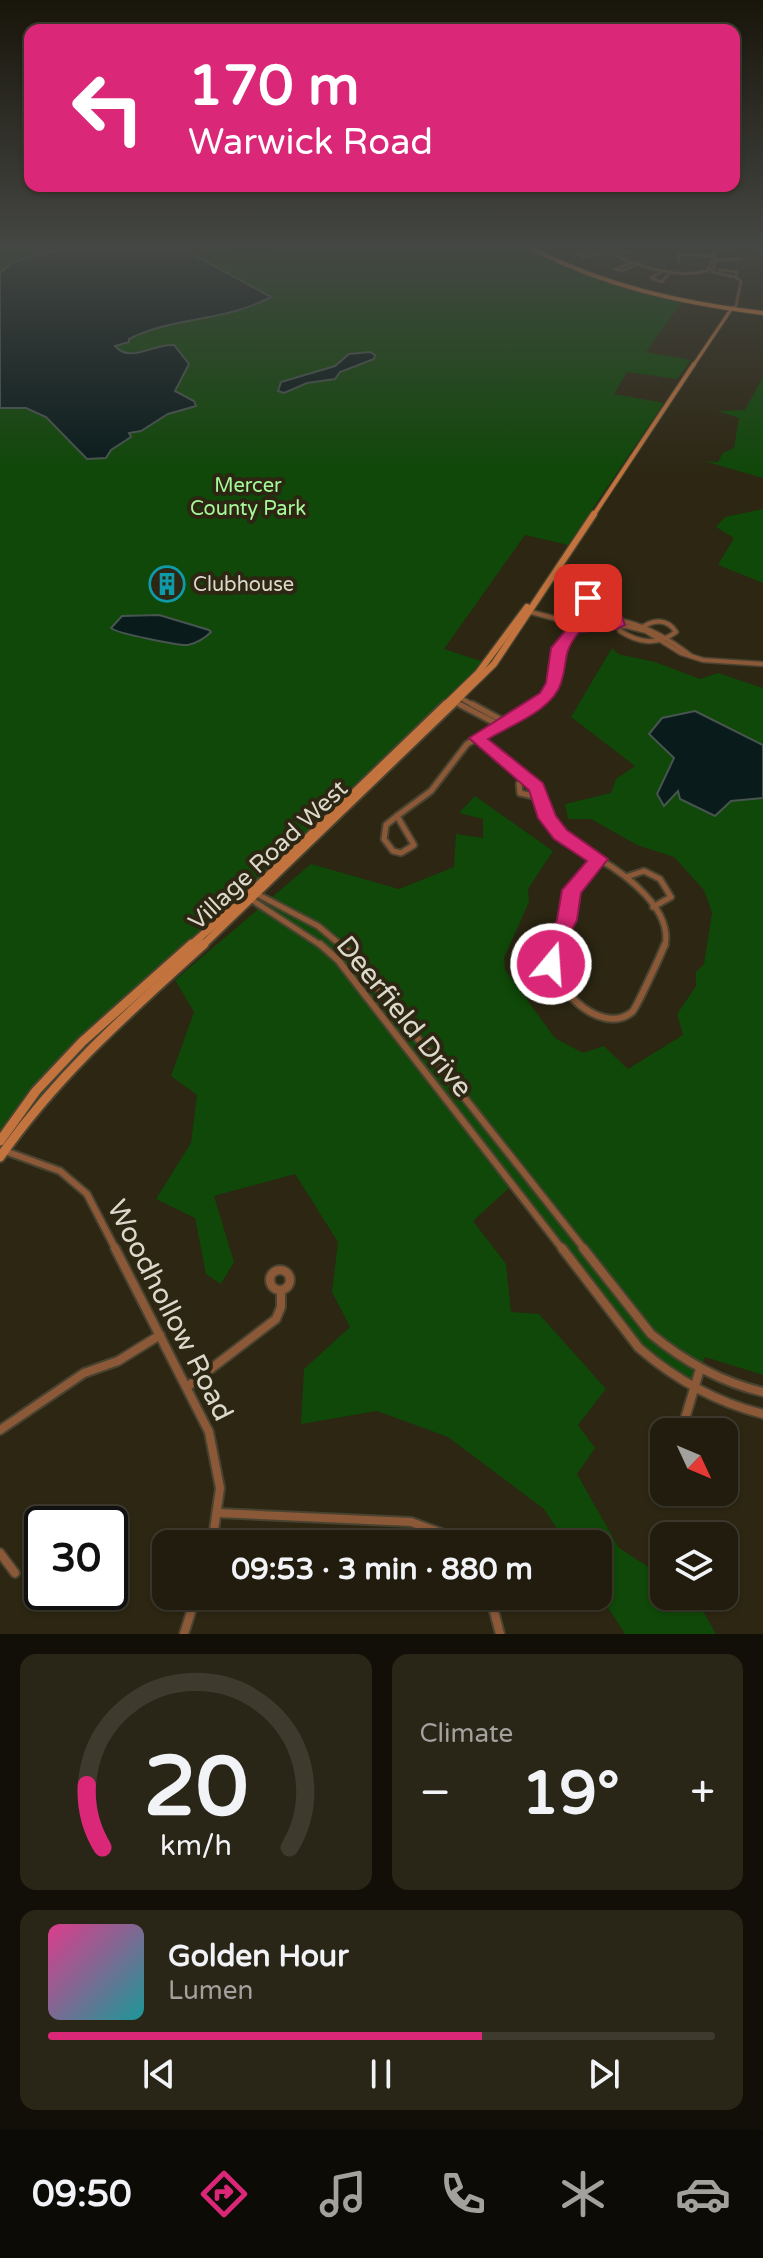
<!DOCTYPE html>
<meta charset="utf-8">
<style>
:root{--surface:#211c0e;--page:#292517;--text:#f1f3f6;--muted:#a2a19e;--line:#3e3a2e;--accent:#db2777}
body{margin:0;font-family:"Varela Round",sans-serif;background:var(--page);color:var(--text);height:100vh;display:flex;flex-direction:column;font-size:30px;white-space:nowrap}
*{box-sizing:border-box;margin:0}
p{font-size:26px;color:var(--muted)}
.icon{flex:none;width:44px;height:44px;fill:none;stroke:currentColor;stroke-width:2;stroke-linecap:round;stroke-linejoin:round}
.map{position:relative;height:1634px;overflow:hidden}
.drawer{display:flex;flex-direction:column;gap:20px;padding:20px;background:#120f08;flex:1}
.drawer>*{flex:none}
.top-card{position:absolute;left:24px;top:24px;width:716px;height:168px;border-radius:16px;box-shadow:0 2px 6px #0004,0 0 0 2px var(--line);background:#db2777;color:#fff;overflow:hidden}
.needle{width:52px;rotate:134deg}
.tools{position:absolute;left:650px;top:1418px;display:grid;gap:16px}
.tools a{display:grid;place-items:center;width:88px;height:88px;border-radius:16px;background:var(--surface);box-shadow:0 2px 6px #0004,0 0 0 2px var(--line);font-size:40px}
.speed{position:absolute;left:24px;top:1506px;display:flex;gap:16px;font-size:40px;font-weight:700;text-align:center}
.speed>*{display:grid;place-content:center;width:104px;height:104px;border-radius:50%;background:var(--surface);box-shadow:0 2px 6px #0004,0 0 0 2px var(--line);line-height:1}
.speed .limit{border:4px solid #111;border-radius:12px;background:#fff;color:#111}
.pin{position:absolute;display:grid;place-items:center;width:68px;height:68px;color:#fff;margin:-34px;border-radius:16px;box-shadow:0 4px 12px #0006}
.me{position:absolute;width:88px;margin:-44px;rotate:18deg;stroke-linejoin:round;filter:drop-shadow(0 0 6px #0008)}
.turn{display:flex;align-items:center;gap:28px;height:168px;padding:0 32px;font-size:36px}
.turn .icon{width:104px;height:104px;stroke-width:2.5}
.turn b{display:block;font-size:56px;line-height:68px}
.big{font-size:60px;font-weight:700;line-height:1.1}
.drawer .widget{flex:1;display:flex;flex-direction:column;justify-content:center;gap:12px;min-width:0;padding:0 28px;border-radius:16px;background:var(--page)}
.drawer .dial{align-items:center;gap:0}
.dial svg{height:208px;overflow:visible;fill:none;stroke:var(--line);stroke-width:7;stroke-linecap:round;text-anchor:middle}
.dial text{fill:var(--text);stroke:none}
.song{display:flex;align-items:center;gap:24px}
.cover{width:96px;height:96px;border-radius:12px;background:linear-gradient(135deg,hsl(330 70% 55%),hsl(180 70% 35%))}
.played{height:8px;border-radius:4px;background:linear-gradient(90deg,var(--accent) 65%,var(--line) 65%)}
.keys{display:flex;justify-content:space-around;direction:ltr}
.heat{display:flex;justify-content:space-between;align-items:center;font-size:44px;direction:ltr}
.drawer .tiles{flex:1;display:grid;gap:20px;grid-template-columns:1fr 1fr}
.widget:last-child{grid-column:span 2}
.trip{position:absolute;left:152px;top:1530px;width:460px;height:80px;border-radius:16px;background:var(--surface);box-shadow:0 2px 6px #0004,0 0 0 2px var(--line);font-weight:700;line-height:80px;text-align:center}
.menu{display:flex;height:128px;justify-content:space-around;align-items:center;background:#0d0b06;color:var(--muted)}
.menu .icon{width:56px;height:56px}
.menu .on{color:var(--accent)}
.menu b{font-size:36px;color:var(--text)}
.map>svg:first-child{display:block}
</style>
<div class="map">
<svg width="763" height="1634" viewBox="0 0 763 1634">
<rect width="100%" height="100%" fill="#2c2612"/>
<g fill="#0f4808">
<path d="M0 247H525L570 270 681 303 646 352 691 360 677 379 627 372 614 394 664 403 568 545 525 535 444 649 484 662C403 741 321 820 237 897 154 972 66 1042 0 1133Z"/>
<path d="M763 377V478L704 461 718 462 723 453 734 448 739 418 718 411 745 410Z"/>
<path d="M763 509V583L718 565 734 538 716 527 725 517Z"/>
<path d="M612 648 618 654 655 662 700 679 718 673 763 688V1375L705 1357 693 1388 634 1345 510 1187 473 1221 506 1264 511 1312 539 1314 606 1389 578 1425 595 1448 577 1474 619 1548 664 1577V1596L695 1597 716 1634H625L598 1592V1544H567L544 1509 448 1437 377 1411 301 1424 304 1369 350 1327 332 1292 338 1242 295 1174 214 1196 234 1262 221 1284 206 1274 195 1218 156 1199 191 1143 197 1095 171 1076 194 1012 175 980 311 864 399 889 454 867 456 834 483 838V819L459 813 475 796 553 851 528 889 529 902 504 958 505 970 555 1038 583 1053 604 1046 628 1069 683 1035 677 1014 696 986V972L704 964 712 913 704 890 674 857 637 845 591 819H568L565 804 611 793 616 779 635 766 571 717Z"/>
</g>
<g fill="#091b1b" stroke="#485450" stroke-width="2">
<path d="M129 247 183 249 271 297C225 322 174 316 129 339V342L115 346C130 364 155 343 174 345L189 364 175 391 194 401 196 406 168 414 141 431 129 433 131 437 111 450 106 458 87 459 46 417 26 408H0V273L13 262 30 257 72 249Z"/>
<path d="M370 352 375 355 374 359 340 372 335 379 307 383 284 393 278 391 281 382 335 366 349 354Z"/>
<path d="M159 615 209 630 211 632C205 638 197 643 188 645 180 646 115 633 111 628L122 616Z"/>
<path d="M695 711 763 745V798L731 801 715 816 680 799 678 791 664 806 657 794 674 758 649 734 662 718Z"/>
</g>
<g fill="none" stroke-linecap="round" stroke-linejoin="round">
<path stroke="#091b1b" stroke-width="5" d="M236 249 265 247"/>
<defs>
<g id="minor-far4">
<path d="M599 247C629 264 680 283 714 268V247"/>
<path d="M684 247 685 255"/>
<path d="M714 247H740"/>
<path d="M603 250 578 254 584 257 607 253"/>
<path d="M608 251 647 253"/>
<path d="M685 255 715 256"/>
<path d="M716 260 741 259"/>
<path d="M679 261 678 255H685"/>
<path d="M631 263 615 269 622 271 639 264"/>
<path d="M665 270 651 278 662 282 671 271"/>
<path d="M719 270 737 272 735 277 741 281 736 306 732 308"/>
<path d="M707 271 711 262H716"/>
<path d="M712 272 735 277"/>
</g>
<g id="minor-far3">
<path d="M592 597 606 603 615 613H597L583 601Z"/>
<path d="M527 611 557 619 575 628"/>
<path d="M615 613 620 631C639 643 657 646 676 632 667 618 653 619 640 629"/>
<path d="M577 628 626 626 646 631 681 653 703 660 763 664"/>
<path d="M457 696 475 706"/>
<path d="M455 702 463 706"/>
<path d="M530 706 547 696 550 690C556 674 553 655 563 641 594 596 658 630 691 656"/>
</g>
<g id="minor-far2">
<path d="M459 704 499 725"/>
<path d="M472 704 505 722"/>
<path d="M477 738 532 781 558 832 599 859"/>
<path d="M527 778 519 784 520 793 542 798"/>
<path d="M397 816 414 845 401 853 393 851 384 839 386 825Z"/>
<path d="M397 816 431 791 467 744 534 704"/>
<path d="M599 859C627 875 673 910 665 946"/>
<path d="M626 877 644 871 660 879 671 897 653 907"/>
<path d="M255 893 318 926 342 946"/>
<path d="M249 898 322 946"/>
<path d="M553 946 567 918 573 888 599 859"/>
</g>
<g id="minor-far1">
<path d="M320 944 338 960 563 1250"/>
<path d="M340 944 350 953 585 1250"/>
<path d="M554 944C541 979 599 1039 632 1012 636 1009 662 952 665 944"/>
<path d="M5 1151 60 1171 87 1194 116 1250"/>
</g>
<g id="minor">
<path d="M115 1248 209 1432 220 1488 212 1544"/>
<path d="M562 1248 639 1348C676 1380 715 1402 763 1414"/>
<path d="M583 1248 651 1334C685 1362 720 1382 763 1392"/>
<circle cx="280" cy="1280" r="10"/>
<path d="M187 1387 276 1319 281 1307V1291"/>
<path d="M0 1430 84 1373 118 1361 160 1335"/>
<path d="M681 1432 700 1369"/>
<path d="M664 1436 659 1446 664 1462"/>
<path d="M219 1513 411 1522 441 1533 455 1544"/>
<path d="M0 1553 15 1573"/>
<path d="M490 1596 500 1634"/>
<path d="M184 1634 196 1596"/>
</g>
<path id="secondary-far4" d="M693 366 732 308"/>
<path id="secondary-far3" d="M593 516 694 364"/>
<g id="secondary-far2">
<path d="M444 706 478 673 527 607"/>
<path d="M451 706 494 664 594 514"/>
</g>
<g id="secondary-far1">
<path d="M190 946 249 894 446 704"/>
<path d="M202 946 453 704"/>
</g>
<g id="secondary">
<path d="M0 1141 36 1091 82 1042 192 944"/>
<path d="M0 1157C58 1074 129 1012 204 944"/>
</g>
<path id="primary" d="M529 247C603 286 681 303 763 313"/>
</defs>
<use href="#minor-far4" stroke="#484330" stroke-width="4"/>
<use href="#minor-far3" stroke="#484330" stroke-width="7"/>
<use href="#minor-far2" stroke="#484330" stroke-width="9"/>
<use href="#minor-far1" stroke="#484330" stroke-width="10"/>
<use href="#minor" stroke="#484330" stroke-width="12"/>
<use href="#secondary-far4" stroke="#484330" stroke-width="5"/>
<use href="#secondary-far3" stroke="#484330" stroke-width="6"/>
<use href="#secondary-far2" stroke="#484330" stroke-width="9"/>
<use href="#secondary-far1" stroke="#484330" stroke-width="11"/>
<use href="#secondary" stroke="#484330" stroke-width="13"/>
<use href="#primary" stroke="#484330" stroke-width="6"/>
<use href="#minor-far4" stroke="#8b5838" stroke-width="2"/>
<use href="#minor-far3" stroke="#8b5838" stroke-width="4"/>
<use href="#minor-far2" stroke="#8b5838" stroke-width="5"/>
<use href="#minor-far1" stroke="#8b5838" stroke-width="6"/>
<use href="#minor" stroke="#8b5838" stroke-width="8"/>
<use href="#secondary-far4" stroke="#c3733d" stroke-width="3"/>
<use href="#secondary-far3" stroke="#c3733d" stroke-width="4"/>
<use href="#secondary-far2" stroke="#c3733d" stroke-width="6"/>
<use href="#secondary-far1" stroke="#c3733d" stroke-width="7"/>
<use href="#secondary" stroke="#c3733d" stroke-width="9"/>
<use href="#primary" stroke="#ef863e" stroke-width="4"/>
<defs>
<path id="rail" d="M758 247 763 252"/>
</defs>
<use href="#rail" stroke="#a5a192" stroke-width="3"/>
<use href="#rail" stroke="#2c2612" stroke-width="2" stroke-dasharray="3" stroke-linecap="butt"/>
</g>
<linearGradient id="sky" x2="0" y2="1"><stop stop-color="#18150a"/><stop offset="0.52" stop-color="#454744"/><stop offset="1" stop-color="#454744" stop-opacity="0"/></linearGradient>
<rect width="763" height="475" fill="url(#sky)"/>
<path fill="#db2777" stroke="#8e194d" stroke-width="2" d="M588 594C610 596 618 604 625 625L617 629 579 632C561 655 569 659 561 683 553 710 511 725 488 739L543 783 556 816 567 830 608 859 581 893 577 920 561 951 559 970 551 972 544 970 541 951 557 920 562 890 587 861 554 839 538 818 529 790 469 738 540 693 546 683 551 648 570 625 609 621C604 606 598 605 583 601L581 598Z"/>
<defs>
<symbol id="building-ring" viewBox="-11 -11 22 22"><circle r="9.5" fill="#2c2612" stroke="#0f9aa8" stroke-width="1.5"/><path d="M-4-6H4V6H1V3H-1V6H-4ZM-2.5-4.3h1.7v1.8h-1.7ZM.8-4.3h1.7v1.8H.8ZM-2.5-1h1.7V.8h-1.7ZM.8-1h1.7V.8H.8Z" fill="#0f9aa8"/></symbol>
</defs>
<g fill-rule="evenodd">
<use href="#building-ring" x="147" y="564" width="40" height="40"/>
</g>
<g text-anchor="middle" stroke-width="8" stroke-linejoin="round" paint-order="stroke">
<g font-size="20" fill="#a5f99a" stroke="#2c2612">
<text x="248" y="492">Mercer<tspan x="248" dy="23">County Park</tspan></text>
</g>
<g font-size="20" fill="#dcd9cc" stroke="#2c2612" text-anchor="start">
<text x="193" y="591">Clubhouse</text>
</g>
<g font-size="24" fill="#dcd9cc" stroke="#2c2612">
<text transform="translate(268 855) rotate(-43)" y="8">Village Road West</text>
</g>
<g font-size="28" fill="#dcd9cc" stroke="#2c2612">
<text transform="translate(405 1016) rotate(51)" y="10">Deerfield Drive</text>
<text transform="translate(171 1310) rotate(63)" y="10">Woodhollow Road</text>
</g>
</g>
</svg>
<div class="tools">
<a><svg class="needle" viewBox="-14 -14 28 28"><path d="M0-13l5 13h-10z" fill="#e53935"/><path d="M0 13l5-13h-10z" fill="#a2a19e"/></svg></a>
<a><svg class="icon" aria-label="layers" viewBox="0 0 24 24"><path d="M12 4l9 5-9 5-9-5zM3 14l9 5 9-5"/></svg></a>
</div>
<div class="speed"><div class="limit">30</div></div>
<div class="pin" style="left:588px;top:598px;background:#d93025"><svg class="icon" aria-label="arrive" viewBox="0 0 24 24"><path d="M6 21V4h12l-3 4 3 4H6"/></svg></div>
<svg class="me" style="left:551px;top:964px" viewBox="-20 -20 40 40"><circle r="17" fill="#db2777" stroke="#fff" stroke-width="3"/><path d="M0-11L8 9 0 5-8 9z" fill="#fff"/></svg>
<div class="trip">09:53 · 3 min · 880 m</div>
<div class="top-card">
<div class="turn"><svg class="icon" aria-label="left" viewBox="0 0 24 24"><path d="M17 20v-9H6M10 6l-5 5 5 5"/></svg><div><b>170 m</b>Warwick Road</div></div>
</div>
</div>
<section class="drawer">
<div class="tiles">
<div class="widget dial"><svg viewBox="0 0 100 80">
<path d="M14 69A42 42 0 1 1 86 69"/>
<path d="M14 69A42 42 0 0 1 8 45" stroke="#db2777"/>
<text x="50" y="56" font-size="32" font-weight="700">20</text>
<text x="50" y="72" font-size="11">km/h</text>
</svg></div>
<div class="widget"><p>Climate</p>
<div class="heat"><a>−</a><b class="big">19°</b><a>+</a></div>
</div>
<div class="widget">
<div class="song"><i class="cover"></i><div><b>Golden Hour</b><p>Lumen</p></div></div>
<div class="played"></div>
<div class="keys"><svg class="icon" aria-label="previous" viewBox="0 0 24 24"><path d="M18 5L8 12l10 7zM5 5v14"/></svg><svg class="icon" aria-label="pause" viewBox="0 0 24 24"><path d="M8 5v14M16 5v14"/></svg><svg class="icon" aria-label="next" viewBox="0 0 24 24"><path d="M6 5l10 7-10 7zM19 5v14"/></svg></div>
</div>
</div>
</section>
<nav class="menu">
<b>09:50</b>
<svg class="icon on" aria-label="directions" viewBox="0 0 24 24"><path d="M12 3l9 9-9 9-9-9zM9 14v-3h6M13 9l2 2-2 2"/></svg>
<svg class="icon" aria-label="music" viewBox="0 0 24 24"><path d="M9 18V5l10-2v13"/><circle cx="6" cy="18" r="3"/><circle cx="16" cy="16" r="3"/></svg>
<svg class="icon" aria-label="phone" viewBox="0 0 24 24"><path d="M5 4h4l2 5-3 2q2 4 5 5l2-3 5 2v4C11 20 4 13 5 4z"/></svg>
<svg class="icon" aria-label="climate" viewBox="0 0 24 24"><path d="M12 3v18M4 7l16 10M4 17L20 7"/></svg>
<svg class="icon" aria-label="car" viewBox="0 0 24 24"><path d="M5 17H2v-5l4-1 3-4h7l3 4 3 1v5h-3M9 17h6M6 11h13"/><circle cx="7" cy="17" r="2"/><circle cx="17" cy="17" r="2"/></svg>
</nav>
